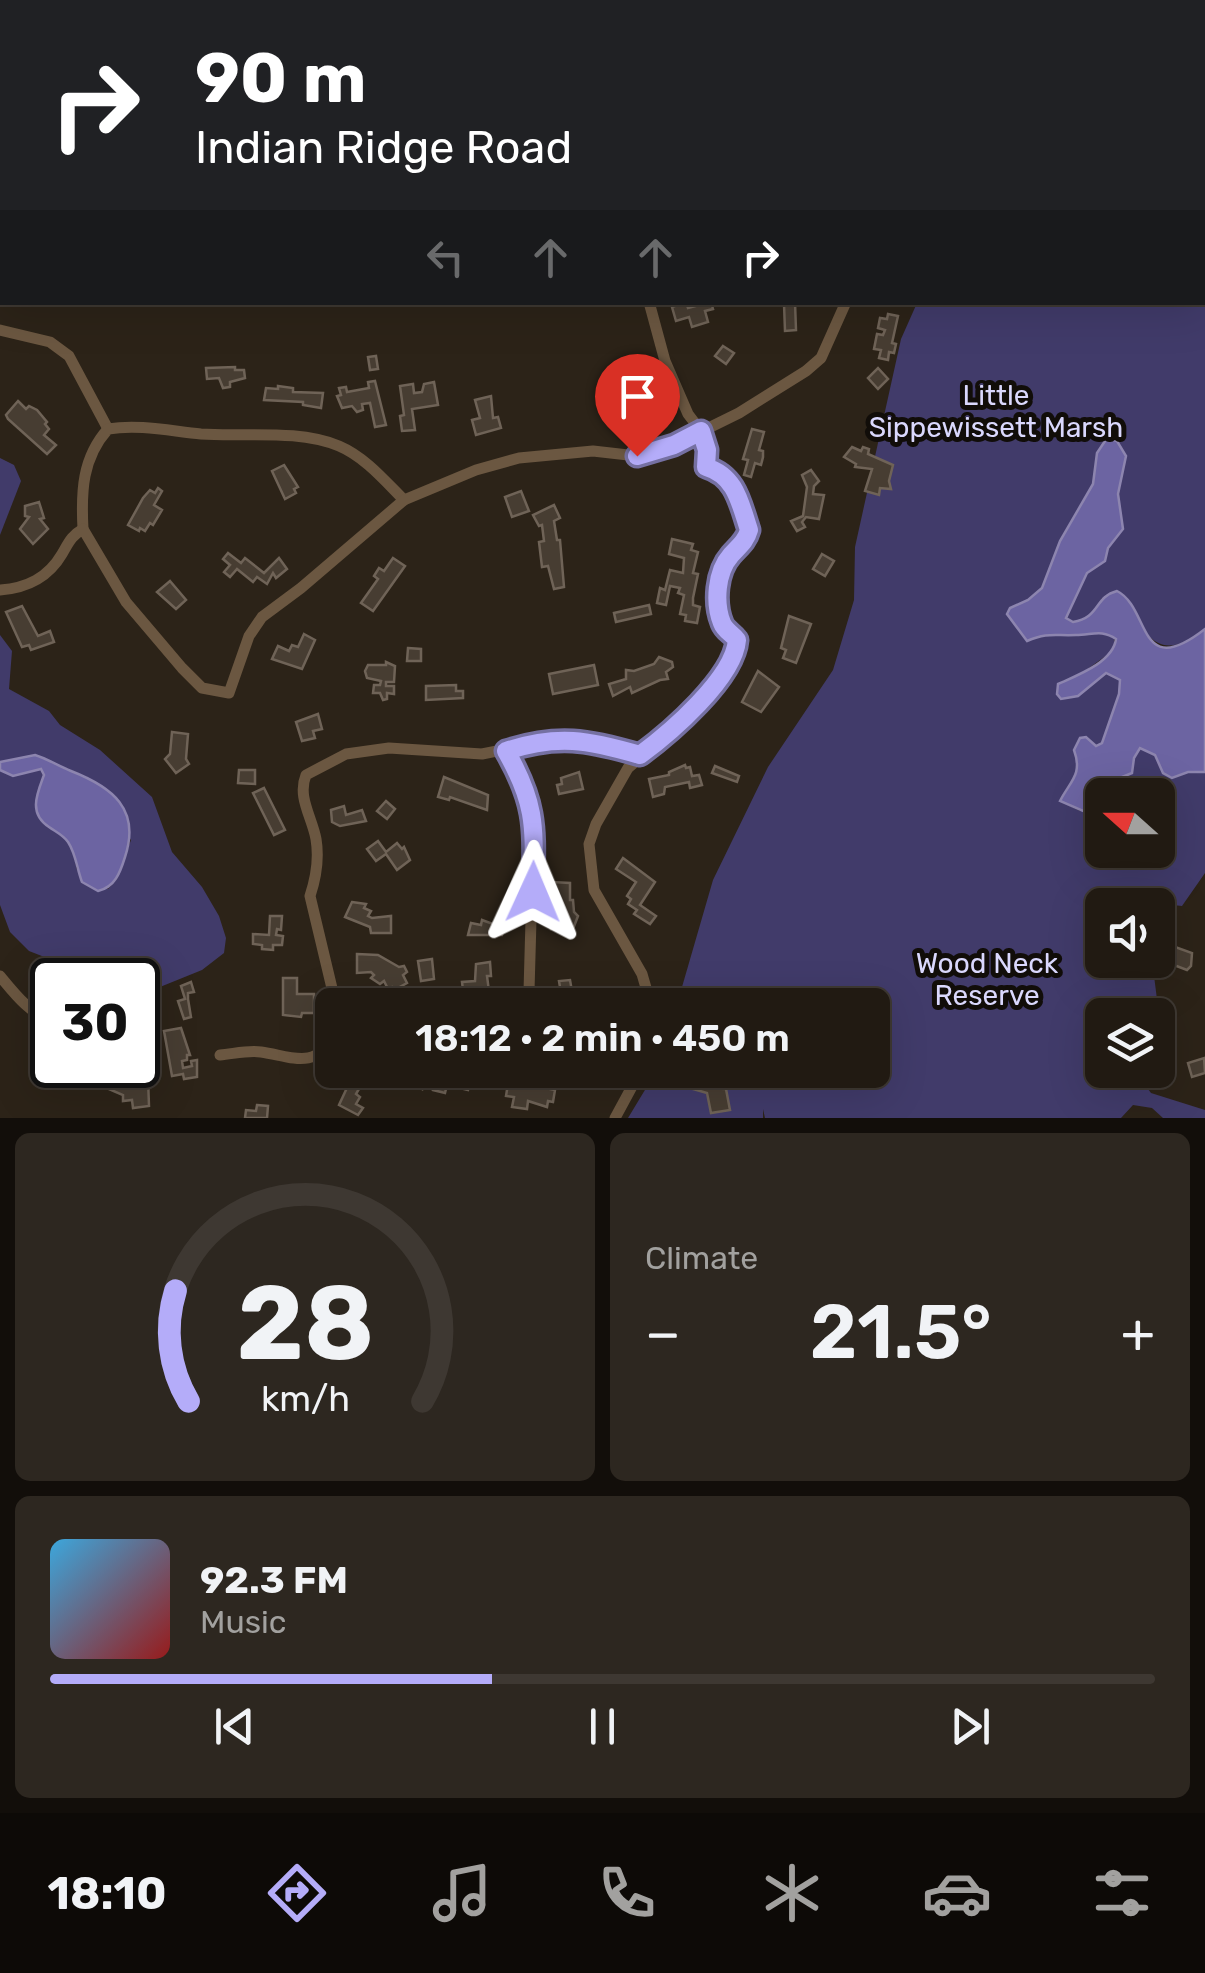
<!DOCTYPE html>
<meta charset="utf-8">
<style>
:root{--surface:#211a12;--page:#2d2720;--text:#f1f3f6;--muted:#a2a19f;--line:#3e3832;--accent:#b4acf9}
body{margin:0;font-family:Rubik,sans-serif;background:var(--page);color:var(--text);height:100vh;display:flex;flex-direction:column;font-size:38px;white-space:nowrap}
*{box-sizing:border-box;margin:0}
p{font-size:32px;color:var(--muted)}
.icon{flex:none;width:55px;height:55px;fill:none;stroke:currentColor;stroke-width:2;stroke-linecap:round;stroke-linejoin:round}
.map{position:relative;height:1118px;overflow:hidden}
.details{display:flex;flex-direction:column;gap:15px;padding:15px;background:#120e0a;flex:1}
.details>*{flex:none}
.banner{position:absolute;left:0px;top:0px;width:1205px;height:305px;box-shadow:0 10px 40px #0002,0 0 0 2px var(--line);background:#202124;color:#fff;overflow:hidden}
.needle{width:65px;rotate:291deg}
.fabs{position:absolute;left:1085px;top:778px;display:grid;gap:20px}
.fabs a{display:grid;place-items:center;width:90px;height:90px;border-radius:15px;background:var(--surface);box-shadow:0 10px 40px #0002,0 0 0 2px var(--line);font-size:50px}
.speed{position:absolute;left:30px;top:958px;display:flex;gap:20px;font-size:50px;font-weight:700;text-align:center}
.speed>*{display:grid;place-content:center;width:130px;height:130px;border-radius:50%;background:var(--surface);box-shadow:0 10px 40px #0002,0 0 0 2px var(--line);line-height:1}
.speed .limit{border:5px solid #111;border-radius:15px;background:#fff;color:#111}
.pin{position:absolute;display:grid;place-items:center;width:85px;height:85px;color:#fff;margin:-102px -42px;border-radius:50% 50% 50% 0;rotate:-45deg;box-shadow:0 0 10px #0007}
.pin .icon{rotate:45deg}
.me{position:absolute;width:110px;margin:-55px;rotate:1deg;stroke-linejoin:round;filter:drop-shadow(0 0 8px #0008)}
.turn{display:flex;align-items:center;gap:35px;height:210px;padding:0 30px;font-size:45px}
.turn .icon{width:130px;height:130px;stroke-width:2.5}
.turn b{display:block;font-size:70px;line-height:85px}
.lanes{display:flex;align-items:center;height:95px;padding:0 30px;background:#0003;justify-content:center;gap:50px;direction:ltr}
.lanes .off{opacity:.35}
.big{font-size:75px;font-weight:600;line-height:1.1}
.details .widget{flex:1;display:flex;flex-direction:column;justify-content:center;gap:15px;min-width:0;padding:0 35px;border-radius:15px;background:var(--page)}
.details .dial{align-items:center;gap:0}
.dial svg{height:260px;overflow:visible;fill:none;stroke:var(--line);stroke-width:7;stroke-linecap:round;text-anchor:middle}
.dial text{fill:var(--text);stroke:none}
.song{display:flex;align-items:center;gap:30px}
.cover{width:120px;height:120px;border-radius:15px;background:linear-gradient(135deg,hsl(200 70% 55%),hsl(0 70% 35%))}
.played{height:10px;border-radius:5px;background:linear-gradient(90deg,var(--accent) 40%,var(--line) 40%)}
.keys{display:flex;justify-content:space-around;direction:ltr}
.heat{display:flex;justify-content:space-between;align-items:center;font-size:55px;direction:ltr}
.details .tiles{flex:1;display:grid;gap:15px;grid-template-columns:1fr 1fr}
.widget:last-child{grid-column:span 2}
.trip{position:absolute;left:315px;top:988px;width:575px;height:100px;border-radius:15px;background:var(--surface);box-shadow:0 10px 40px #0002,0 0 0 2px var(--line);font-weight:600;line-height:100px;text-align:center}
.dock{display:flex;height:160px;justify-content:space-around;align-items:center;background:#0d0a07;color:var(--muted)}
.dock .icon{width:70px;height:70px}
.dock .selected{color:var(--accent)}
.dock b{font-size:45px;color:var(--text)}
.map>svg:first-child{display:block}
</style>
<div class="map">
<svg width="1205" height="1118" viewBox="0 0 1205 1118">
<rect width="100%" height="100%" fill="#2c2318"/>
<g fill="#413b6a" fill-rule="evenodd">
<path d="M911 0H1126L911 2Z"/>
<path d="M1182 0H1205V629C1165 660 1148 645 1129 603L1102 598 1084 634 1093 632 1114 636V650L1075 678 1064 681 1084 688 1106 673 1120 680 1119 694 1102 744 1096 746 1086 737 1076 778 1060 801 1080 811 1099 796 1119 758 1205 691V873L1182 906 1145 902 1143 905H1102V960H1152L1160 1023 1158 1034V1015H1102V1070H1149L1145 1085 1151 1093 1205 1110V1118H1163L1152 1108 1133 1105 1121 1118H765L763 1109V1118H628L657 1070H872V1005H699L682 987 713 880 768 767 833 670 854 600 855 547 901 339 917 303 1202 302V2H1180ZM1102 795H1158V850H1102Z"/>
<path d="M0 458 14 465 21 481 0 535Z"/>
<path d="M0 635 12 651 9 689 49 711 60 725 100 750 152 797 172 852 202 887 219 916 226 938 224 953 202 970 160 987 147 1011 138 995V980H88L65 965 29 951 10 932 0 905V770L13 776 41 769 44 775 49 827C68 837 73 849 77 870L108 889 117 879 131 840 87 777 45 759 0 762Z"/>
</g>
<g fill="#6c64a2" stroke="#8d85af" stroke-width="2.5">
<path d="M1107 438 1117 441 1126 456 1118 494 1123 529 1108 548 1105 561 1087 573 1066 618 1073 622C1100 618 1094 597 1117 591 1151 608 1137 682 1205 629V772H1188L1172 778 1163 773 1155 755 1140 748 1134 758 1132 773 1105 784 1096 812 1090 814 1060 801C1070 781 1083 775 1074 750L1080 738 1086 737 1096 746 1102 743 1119 694 1120 680 1106 673 1078 696 1061 699 1057 694 1058 684C1078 675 1113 662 1116 639 1102 629 1092 635 1076 635 1055 636 1048 632 1027 641L1007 614 1010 608 1028 600 1042 588 1060 541 1093 484 1097 453Z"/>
<path d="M35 755C48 759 58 766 71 771 112 787 141 809 125 857 120 873 115 887 98 891L82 882C77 869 76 854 68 842 63 835 56 832 49 827 28 813 37 794 44 775L41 769 13 776 0 770V762Z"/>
</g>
<g fill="#473d32" stroke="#6f6357" stroke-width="2.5">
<path d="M686 302 688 308 711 302 713 309 705 311 708 322 692 327 689 317 676 321 672 307Z"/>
<path d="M781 302H795L796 330 785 331 784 304Z"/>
<path d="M888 314 898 316 892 343 896 344 894 353 889 352 888 360 879 358 881 350 874 349 877 334 883 335 885 330 878 328 880 318 887 319Z"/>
<path d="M723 346 734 353 726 364 715 356Z"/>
<path d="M376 356 378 369 370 370 368 357Z"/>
<path d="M235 367V370H244L245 378 230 382V387L223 388 219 378 207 379 206 368Z"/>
<path d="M878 368 888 379 878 389 868 378Z"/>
<path d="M618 375 628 379 627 384 651 396 645 412 624 403 629 392 614 386Z"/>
<path d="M375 381 386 425 375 427 370 403 362 404 363 410 357 412 352 406 342 408 337 396 341 395 339 388 346 387 347 392 369 388 368 382Z"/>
<path d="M434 382 438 405 412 409 415 430 402 431 400 416 404 415 400 386 413 384 414 393 422 392 424 384Z"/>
<path d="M278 386 293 388V392L323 393 321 408 303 405V402L264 400 266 388 278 389Z"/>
<path d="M491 396 493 418 498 417 501 428 476 435 472 420 480 418 475 400Z"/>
<path d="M18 401 26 409 29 406 37 410 47 422 45 424 49 429 44 435 56 445 47 454 8 419 6 415Z"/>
<path d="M752 429 764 432 759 450 763 451V457L761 465 755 463 751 477 744 475 748 460 743 459Z"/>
<path d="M852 447 861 451 863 447 869 449 868 454 893 465 889 481 891 489 880 488 879 495 865 491 872 469 855 467 856 464 844 457Z"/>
<path d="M284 465 298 487 294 489 296 493 285 499 272 471Z"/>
<path d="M811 470 819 481 814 486 813 494 824 495 819 519 806 517 802 522 805 527 797 531 791 521 803 516 807 487 802 475Z"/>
<path d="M158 488 162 491 154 505 162 510 153 525 150 523 145 531 140 528 139 531 128 525 143 498 150 490 155 493Z"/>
<path d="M521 491 529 511 512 517 505 497Z"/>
<path d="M39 502 44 518 40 519 48 529 33 544 20 529 29 517 25 516V506Z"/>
<path d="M554 505 560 518 554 521 557 540H560L564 587 554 589 548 566 542 567 539 542 544 541 542 525 539 526 533 515Z"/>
<path d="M672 539 693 544 691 550 698 552 693 573 698 574 693 598V605L700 607 697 623 685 621 686 615 680 614 684 595 678 593 680 588 670 586 666 605 657 603 660 588 665 590 670 570 683 573 684 558 669 554Z"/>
<path d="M228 553 241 563 245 558 264 573 279 558 287 569 276 578 273 573 267 584 257 577 253 582 237 569 230 577 224 572 230 565 223 559Z"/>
<path d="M822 554 834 561 825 576 813 569Z"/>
<path d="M393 558 405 566 373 611 361 603 378 579 374 576 379 568 384 571Z"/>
<path d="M170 581 186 600 176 609 157 592Z"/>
<path d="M649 605 651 614 616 622 614 613Z"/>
<path d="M22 606 38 636 50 631 54 642 31 650 29 645 22 647 6 612Z"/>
<path d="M789 616 811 624 796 663 783 658 786 650 781 648Z"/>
<path d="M304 634 315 640 302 669 272 659 278 646 289 651 292 645 298 647Z"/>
<path d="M408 648 421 649V661H407Z"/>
<path d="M659 657 672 662 673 667 666 672 668 679 660 680 632 693 630 687 613 696 609 684 626 679V670L634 671 654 664Z"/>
<path d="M386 662 395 666 394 682H386V686H394V694L387 693V699L383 700 380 693H373L374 685H380L381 681 367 678 365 671 368 665H386Z"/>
<path d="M594 665 598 685 553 694 549 674Z"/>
<path d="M758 671 779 687 761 712 742 702Z"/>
<path d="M456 685V691H463V698L426 700V686Z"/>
<path d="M318 714 322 729 313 731 315 738 302 741 296 722Z"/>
<path d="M172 732 188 734 186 759 189 764 176 773 165 759 170 754Z"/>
<path d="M685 765 686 768 690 767 692 776 699 775 702 785 690 788 689 782 665 787 664 794 653 797 649 779 669 775V772Z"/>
<path d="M715 766 739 776 737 782 712 773Z"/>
<path d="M239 770H255V784L238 783Z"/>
<path d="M579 772 583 789 559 794 557 785 562 784 561 778Z"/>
<path d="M444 777 488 795 487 810 450 797 449 800 438 797Z"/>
<path d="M264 788 285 830 274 835 253 793Z"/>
<path d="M386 801 395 809 387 819 377 811Z"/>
<path d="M344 806 346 815 362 810 366 821 340 826 332 822 331 810Z"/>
<path d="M378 841 386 852 397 843 402 849 404 847 410 860 397 870 386 854 376 861 367 849Z"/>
<path d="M623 858 655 882 640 905 656 916 650 924 634 914 637 910 628 904 631 899 627 896 636 882 616 869Z"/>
<path d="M551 882 570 883V900H573L574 912 578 916 573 929H551Z"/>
<path d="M352 902 366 904 364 908 371 911 368 916 372 918 391 916V933H371L370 927 345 917Z"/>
<path d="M270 916H282L281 930 277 929 276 935 283 936 282 945H273V950L262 949V945L253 944V934L269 935Z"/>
<path d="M482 920 504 928 502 935H468L471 923 481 925Z"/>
<path d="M1164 943 1192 953 1191 966 1187 970 1158 959Z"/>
<path d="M357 954 378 955 399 967 404 966 407 972 403 975 407 983 394 990 392 987 388 989 384 981 380 984 371 978 374 975 371 972 357 973Z"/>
<path d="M432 959 434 979 421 981 418 961Z"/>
<path d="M490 962 491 976H487L490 999 500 996 503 1005H484L481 996 464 998 462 982 475 981 476 964Z"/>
<path d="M283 978H297V994H314V1013H302L301 1017 283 1015Z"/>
<path d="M570 980 574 1003 586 1001V997L591 996 599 1005H563L559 981Z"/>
<path d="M191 982 194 992 188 993V999L191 1017 184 1019 178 1001 185 999 181 986Z"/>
<path d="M181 1028 190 1055H187V1060L182 1061 183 1068 192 1066 191 1061 197 1060V1077L184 1079 183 1074 172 1076 164 1031Z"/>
<path d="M1204 1058 1205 1073 1192 1077 1188 1063Z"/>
<path d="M386 1070H423L422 1089 412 1084 403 1087 402 1079H387Z"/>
<path d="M438 1070 477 1077 475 1087 469 1086 468 1090 447 1085 445 1093 433 1090Z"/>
<path d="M676 1070 714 1073 709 1088 726 1089 730 1110 711 1113 707 1093 672 1083Z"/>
<path d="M510 1072 524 1074 523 1081 528 1082 529 1079 550 1085V1089L555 1090 553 1102 548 1101 547 1107 528 1101 527 1109 512 1107 514 1097 506 1096Z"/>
<path d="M113 1074 128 1081 148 1078 149 1106 133 1108 132 1100 123 1101V1095L104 1087Z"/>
<path d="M353 1075 363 1082 356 1094 360 1097 356 1104 363 1108 358 1115 339 1105Z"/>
<path d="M257 1105 268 1106 267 1118H245L246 1110 256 1111Z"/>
</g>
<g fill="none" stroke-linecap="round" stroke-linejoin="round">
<g stroke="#6b5741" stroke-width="11">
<path d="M379 0 381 2"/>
<path d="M832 2 833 0"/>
<path d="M649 302 665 361 688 414 701 431 707 450 706 467 724 473 731 481 749 528V536L726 561 718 586 723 628 737 640 734 655 706 695 674 729 628 768 596 824 589 844 594 890 642 974 651 1005"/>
<path d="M0 330 50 342 69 356 108 429"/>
<path d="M83 529C81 492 82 458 108 429 139 424 170 431 201 434 245 437 298 429 339 446 365 457 385 481 404 500"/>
<path d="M0 590C27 588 48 578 62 554 69 542 71 536 83 529L126 602 182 668 202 688 229 693 249 636 262 617 301 588 404 500 476 470 519 458 593 451 637 456 674 445 739 413 806 371 821 358 846 302"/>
<path d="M506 751 521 778 534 813 529 991 526 1005"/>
<path d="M0 976C14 993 31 1015 52 1020"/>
<path d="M336 1005 310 896C316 878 319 857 316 839 312 817 297 797 306 775L346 754 389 748 482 754 557 739 583 740 640 755"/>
<path d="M220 1055C233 1054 248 1050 261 1052 290 1056 316 1071 332 1036"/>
<path d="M615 1118 641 1070"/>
</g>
</g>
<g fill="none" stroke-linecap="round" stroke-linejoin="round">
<defs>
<path id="route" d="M533 892C534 830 538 807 506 751 558 734 588 740 640 755 670 733 734 678 737 640 732 633 725 631 722 623 714 603 716 572 731 555 739 546 746 541 749 530 740 503 736 476 706 467L707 450 701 431 674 445 637 456"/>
</defs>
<use href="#route" stroke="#7570a2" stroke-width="25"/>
<use href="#route" stroke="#b4acf9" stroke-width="18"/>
</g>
<g text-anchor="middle" stroke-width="10" stroke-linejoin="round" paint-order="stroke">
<g font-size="28" fill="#dad8fd" stroke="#110d09">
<text x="996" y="405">Little<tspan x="996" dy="32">Sippewissett Marsh</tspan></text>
<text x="987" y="973">Wood Neck<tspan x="987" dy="32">Reserve</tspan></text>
</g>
</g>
</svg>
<div class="fabs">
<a><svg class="needle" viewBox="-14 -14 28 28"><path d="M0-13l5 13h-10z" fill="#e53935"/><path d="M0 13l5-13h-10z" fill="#a2a19f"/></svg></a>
<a><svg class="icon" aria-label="sound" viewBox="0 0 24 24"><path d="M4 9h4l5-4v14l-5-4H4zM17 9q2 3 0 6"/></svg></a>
<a><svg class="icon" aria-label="layers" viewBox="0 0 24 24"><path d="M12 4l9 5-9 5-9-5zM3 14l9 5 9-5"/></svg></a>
</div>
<div class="speed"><div class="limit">30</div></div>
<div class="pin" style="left:637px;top:456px;background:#d93025"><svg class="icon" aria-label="arrive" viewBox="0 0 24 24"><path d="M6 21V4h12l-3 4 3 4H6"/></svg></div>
<svg class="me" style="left:533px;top:892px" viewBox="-20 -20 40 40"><path d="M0-17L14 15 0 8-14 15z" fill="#b4acf9" stroke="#fff" stroke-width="4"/></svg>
<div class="trip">18:12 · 2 min · 450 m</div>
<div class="banner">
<div class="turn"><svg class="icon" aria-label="right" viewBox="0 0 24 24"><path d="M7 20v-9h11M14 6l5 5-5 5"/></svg><div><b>90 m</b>Indian Ridge Road</div></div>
<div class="lanes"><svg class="icon off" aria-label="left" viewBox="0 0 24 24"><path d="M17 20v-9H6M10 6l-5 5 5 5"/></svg><svg class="icon off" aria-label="ahead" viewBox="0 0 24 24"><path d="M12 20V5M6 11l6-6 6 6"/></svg><svg class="icon off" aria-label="ahead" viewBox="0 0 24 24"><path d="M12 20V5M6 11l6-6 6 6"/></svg><svg class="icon" aria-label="right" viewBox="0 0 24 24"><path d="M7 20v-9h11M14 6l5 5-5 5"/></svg></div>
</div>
</div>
<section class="details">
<div class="tiles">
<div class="widget dial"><svg viewBox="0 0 100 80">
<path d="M14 69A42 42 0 1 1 86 69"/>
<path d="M14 69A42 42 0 0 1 10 35" stroke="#b4acf9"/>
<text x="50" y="56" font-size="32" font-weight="700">28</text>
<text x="50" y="72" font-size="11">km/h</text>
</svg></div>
<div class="widget"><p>Climate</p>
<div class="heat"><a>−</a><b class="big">21.5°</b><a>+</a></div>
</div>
<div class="widget">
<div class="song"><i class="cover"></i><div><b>92.3 FM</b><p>Music</p></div></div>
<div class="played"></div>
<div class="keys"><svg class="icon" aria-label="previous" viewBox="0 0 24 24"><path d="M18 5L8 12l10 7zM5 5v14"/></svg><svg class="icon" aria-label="pause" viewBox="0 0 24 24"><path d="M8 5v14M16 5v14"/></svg><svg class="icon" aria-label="next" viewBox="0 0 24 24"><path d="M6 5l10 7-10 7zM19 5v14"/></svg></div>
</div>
</div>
</section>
<nav class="dock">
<b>18:10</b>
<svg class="icon selected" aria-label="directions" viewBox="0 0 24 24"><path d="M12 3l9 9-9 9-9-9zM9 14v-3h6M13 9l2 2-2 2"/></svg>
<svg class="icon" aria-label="music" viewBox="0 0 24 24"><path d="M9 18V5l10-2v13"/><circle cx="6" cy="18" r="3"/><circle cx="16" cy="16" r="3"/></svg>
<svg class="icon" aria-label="phone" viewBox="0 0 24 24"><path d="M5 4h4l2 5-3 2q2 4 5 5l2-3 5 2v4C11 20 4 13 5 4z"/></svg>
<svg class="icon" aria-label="climate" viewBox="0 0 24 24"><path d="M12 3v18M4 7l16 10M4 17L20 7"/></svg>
<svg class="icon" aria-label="car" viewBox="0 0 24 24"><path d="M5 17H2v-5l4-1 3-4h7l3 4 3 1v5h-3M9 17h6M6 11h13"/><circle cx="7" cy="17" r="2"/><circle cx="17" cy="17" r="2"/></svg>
<svg class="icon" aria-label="filters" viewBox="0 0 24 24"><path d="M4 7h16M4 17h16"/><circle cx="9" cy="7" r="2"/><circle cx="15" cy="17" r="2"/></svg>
</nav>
